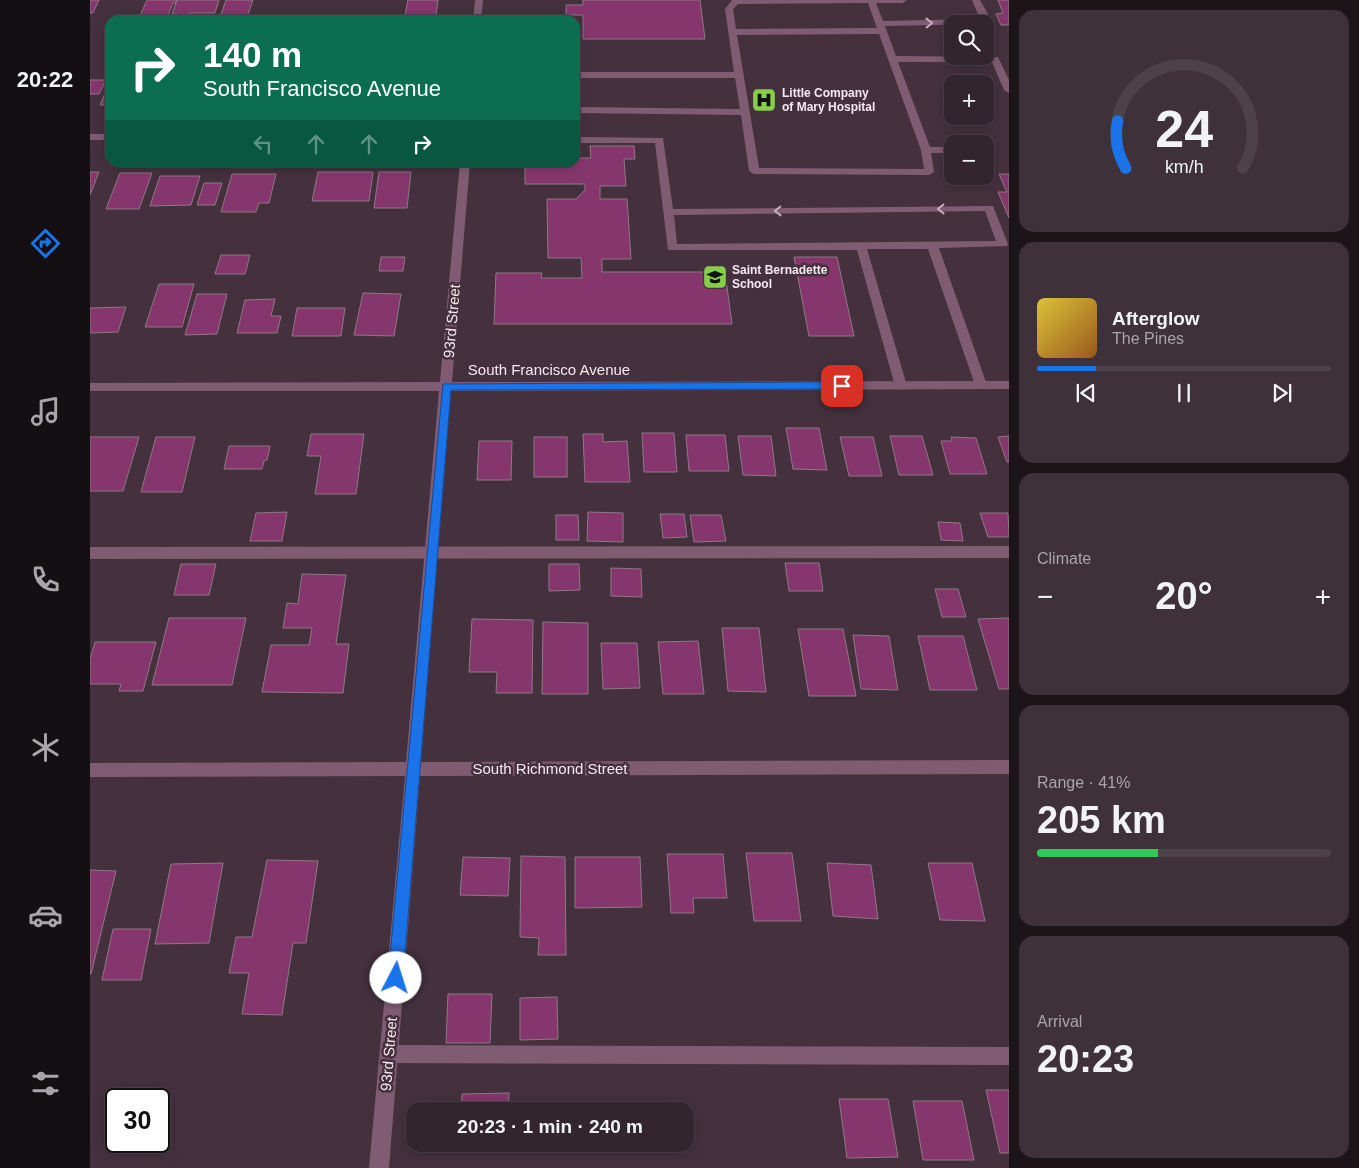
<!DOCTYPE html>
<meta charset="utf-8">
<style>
:root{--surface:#33252e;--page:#3e313a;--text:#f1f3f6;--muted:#a9a5aa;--line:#4e424a;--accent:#1a73e8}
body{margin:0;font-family:Helvetica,sans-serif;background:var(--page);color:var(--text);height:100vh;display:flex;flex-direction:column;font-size:19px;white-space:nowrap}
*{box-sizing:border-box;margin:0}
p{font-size:16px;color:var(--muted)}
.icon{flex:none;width:28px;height:28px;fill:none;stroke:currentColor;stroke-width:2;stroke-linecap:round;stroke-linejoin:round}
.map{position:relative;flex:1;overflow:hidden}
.panel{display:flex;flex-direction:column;gap:10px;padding:10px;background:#1c1419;width:350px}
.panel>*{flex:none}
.top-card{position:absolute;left:15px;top:15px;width:475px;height:152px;border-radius:15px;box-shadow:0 2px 12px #0003,0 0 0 1px var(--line);background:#0b6e4f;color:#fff;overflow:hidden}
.tools{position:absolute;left:854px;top:15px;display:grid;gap:10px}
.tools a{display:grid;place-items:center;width:50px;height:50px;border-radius:10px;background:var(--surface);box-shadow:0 2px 12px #0003,0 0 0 1px var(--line);font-size:25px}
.speed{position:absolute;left:15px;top:1088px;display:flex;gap:10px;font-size:25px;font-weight:700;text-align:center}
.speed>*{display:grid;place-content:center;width:65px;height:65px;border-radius:50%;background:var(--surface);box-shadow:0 2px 12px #0003,0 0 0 1px var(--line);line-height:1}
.speed .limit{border:2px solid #111;border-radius:8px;background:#fff;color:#111}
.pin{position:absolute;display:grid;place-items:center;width:42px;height:42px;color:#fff;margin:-21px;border-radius:10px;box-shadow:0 2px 8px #0006}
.me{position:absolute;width:55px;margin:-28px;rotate:5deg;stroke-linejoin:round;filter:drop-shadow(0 0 4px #0008)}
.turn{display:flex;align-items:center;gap:18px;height:105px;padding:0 15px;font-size:22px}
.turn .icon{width:65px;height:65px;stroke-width:2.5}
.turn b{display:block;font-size:35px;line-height:42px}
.lanes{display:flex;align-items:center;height:48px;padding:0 15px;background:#0003;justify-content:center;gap:25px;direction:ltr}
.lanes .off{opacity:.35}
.big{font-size:38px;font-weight:600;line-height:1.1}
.panel .widget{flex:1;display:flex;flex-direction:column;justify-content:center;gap:8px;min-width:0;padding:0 18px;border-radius:15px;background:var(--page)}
.panel .dial{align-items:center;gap:0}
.dial svg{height:130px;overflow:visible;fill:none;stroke:var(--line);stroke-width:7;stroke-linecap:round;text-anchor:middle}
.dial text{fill:var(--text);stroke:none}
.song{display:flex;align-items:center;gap:15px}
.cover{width:60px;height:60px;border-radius:8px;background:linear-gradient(135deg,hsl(50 70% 55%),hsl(30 70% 35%))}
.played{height:5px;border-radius:2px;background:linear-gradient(90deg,var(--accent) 20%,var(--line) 20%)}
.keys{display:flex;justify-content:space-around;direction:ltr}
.heat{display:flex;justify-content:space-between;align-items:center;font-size:28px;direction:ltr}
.charge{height:8px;border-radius:4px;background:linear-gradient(90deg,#34c759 41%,var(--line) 0)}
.trip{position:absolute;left:316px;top:1102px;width:288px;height:50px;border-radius:15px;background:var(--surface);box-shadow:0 2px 12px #0003,0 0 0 1px var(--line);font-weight:600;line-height:50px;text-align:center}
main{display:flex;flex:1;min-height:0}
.tab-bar{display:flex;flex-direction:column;width:90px;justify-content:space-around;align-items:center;background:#140f12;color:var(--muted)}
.tab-bar .icon{width:35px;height:35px}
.tab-bar .active{color:var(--accent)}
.tab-bar b{font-size:22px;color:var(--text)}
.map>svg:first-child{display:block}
</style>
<main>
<nav class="tab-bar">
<b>20:22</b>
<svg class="icon active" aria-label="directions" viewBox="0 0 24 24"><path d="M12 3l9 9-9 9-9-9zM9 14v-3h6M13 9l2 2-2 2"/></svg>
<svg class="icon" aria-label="music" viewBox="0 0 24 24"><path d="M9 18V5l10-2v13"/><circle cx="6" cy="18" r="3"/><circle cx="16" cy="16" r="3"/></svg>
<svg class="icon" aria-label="phone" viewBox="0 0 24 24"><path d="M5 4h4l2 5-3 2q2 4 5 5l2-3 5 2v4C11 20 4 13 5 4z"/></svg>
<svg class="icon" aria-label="climate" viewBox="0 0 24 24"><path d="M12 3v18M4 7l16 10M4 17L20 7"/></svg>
<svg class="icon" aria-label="car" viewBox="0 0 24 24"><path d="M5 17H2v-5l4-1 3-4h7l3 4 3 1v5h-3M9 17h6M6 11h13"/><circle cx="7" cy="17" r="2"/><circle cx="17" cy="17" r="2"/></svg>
<svg class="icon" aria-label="filters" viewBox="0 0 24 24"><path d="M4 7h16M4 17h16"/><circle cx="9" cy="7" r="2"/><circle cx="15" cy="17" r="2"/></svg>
</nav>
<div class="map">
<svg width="919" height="1168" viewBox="0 0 919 1168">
<rect width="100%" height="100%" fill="#44313d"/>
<g fill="#85376d" stroke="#8f7886">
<path d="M0 0H9L3 13H0Z"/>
<path d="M57 0H87L85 3H83L76 20H48Z"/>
<path d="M87 0H129L125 13H100L98 20H85L88 14H82Z"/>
<path d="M136 0H163L156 20H129Z"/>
<path d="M318 0H348L346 15H343L342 20H314Z"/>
<path d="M493 0H610L615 39H493V15H476V5H493Z"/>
<path d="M908 0H919V25H911L906 14 913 13Z"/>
<path d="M0 80H16L9 94H0Z"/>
<path d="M20 82V105H10Z"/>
<path d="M500 146H544L545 159H534L536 186H510V199H537L541 259H512V272H635L642 324H404L406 273H452L451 278H492L491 258H458L457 199H486L495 190V184H435V162H485V158H501Z"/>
<path d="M0 172H9L0 195Z"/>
<path d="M228 172H283L279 201H222Z"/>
<path d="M289 172H321L317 208H284Z"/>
<path d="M30 173H62L49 209H16Z"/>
<path d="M142 174H186L179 203H169L166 212H131Z"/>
<path d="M909 174H919V218L908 192H917Z"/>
<path d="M70 176H110L101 205 60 206Z"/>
<path d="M114 183H132L125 205H107Z"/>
<path d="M131 255H160L155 274H125Z"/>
<path d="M291 257H315L313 271H289Z"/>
<path d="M704 257H747L764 336H719Z"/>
<path d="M69 284H104L92 327H55Z"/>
<path d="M273 293 311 294 304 336 264 335Z"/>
<path d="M107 294H137L127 334 95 335Z"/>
<path d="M185 299 181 316H191L187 333H147L155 300Z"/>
<path d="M36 307 28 332 0 333V308Z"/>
<path d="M207 308H255L251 336H202Z"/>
<path d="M696 428H729L737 470 703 469Z"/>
<path d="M552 433H584L587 472H554Z"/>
<path d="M221 434H274L266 494H225L231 456H217Z"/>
<path d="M493 434H513V442L537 441 540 482H495Z"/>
<path d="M596 435H635L639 471H599Z"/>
<path d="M648 436H681L686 476 653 475Z"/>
<path d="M800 436H832L843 475H809Z"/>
<path d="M919 436V462H917L908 437Z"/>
<path d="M0 437H49L33 491H0Z"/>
<path d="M66 437H105L92 492H51Z"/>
<rect x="444" y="437" width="33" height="40"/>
<path d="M750 437H783L792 476H759Z"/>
<path d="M861 437 886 438 897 474H860L851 441H862Z"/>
<path d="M389 441H422L421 480H387Z"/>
<path d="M139 446H180L177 460 174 461 172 469H134Z"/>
<path d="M197 512 192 541H160L166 513Z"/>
<path d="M498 512 533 513V542L497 541Z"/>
<path d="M890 513H918L919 537H898Z"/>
<path d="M570 514H594L597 537 573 538Z"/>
<path d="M466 515H488L489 540H466Z"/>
<path d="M600 515H631L636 541 604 542Z"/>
<path d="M848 522 870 523 873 541 851 540Z"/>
<path d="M695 563H729L733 591H699Z"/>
<path d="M91 564H126L119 595H84Z"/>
<path d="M459 564H489L490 590 459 591Z"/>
<path d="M521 568 551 569 552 597 521 596Z"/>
<path d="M212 574 256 575 246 644H259L253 693 172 692 181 645H219L222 628H193L197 603 208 604Z"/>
<path d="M845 589H868L876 617H852Z"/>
<path d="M79 618H156L142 685H62Z"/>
<path d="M919 618V689H909L888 619Z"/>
<path d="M382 619 443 620 442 693H406L407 672H379Z"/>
<path d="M453 622 498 623V694H452Z"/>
<path d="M632 628H669L676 692 638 691Z"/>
<path d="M708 629H753L766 696H719Z"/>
<path d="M763 635 799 636 808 690 771 689Z"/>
<path d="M828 636H873L887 690H840Z"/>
<path d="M608 641 614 694H573L568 642Z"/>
<path d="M5 642H66L53 691H29L31 684H0V659Z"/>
<path d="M511 643H547L550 688 513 689Z"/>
<path d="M656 853H702L711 921H664Z"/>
<path d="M577 854H633L637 898H603L604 913H581Z"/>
<path d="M431 856 475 857 476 955H448L449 938 430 937Z"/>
<path d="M373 857 420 858 418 896 370 895Z"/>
<path d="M485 857H550L552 907 485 908Z"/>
<path d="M177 860 228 861 216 943H203L192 1015 152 1014 159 973H139L146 937H162Z"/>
<path d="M133 863 119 943 65 944 81 864Z"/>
<path d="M737 863 781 865 788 919 743 916Z"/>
<path d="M838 863H882L895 921 850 920Z"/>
<path d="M0 870 26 871 1 974H0Z"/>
<path d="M23 929H61L51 980H12Z"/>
<path d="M358 994H402L400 1043H356Z"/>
<path d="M467 997 468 1039 430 1040V998Z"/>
<path d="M896 1090H919V1153H910Z"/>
<path d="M419 1093 418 1111H371L372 1094Z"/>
<path d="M749 1099H798L808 1157 757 1158Z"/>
<path d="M823 1101H872L884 1160H833Z"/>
</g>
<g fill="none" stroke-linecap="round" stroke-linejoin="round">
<g fill="#805c73" fill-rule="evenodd">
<path d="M642 0H817L813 3H786L793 21 888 19H890L882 0H890L898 14 899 20 892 24 795 26 806 56 908 57 919 80V93L914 90 902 62H808L840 147H856L861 150 856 153H841L844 172 839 175 664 174 659 171 651 115 485 113V107L650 109 645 78H485V72H644L635 9ZM778 3 787 28 646 29 643 9 648 4ZM789 34 831 150 834 169 669 168 647 35Z"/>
<path d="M485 137 573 138 583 209 903 206 918 244 917 246 849 248 897 385 895 388H887L885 385 838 249H777L817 386 811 390 805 386 767 250H578L565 143H485ZM895 211 906 241 587 244 584 215Z"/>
<path d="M919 546V558L0 559V547Z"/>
<path d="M299 1045 919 1047V1065L299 1063 293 1060 290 1054 293 1048Z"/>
</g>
<g fill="#805c73" fill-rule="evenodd">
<path d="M385 0H393L391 20H383Z"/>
<rect x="0" y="134" width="20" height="6"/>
<path d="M370 162H380L362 382 919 381V389L361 391 331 762 919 760V774L330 776 299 1168H279L315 776 0 777V763L316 762 349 391H0V383L350 382Z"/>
</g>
</g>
<defs><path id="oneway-chevron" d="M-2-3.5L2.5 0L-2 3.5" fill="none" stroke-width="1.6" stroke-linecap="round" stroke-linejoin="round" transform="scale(1.25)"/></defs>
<g stroke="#c6b0be">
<use href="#oneway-chevron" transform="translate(839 23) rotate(-1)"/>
<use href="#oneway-chevron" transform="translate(851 209) rotate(179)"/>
<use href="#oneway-chevron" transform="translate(688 211) rotate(179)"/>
</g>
<path fill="#1a73e8" stroke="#114b97" d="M752 382 757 386 752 389 361 390 313 978 311 983 306 985 300 983 298 978 353 384Z"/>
<defs>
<symbol id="hospital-square" viewBox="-11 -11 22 22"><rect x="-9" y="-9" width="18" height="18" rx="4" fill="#86cf4b" stroke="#44313d"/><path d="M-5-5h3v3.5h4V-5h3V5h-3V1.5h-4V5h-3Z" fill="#111"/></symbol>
<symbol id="school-square" viewBox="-11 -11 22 22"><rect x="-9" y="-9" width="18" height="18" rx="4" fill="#86cf4b" stroke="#44313d"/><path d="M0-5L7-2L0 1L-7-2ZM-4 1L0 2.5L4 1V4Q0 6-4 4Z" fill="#111"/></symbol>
</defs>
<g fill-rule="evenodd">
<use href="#hospital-square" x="660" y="86" width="28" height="28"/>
<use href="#school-square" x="611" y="263" width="28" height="28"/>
</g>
<g text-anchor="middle" stroke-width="5" stroke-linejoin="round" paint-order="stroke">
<g font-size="12" font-weight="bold" fill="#f5e8f0" stroke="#44313d" text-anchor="start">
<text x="692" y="97">Little Company<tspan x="692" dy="14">of Mary Hospital</tspan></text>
<text x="642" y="274">Saint Bernadette<tspan x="642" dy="14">School</tspan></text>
</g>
<g font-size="15" fill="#f5e8f0" stroke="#44313d">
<text transform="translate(362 321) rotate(-85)" y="5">93rd Street</text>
<text x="459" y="375">South Francisco Avenue</text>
<text x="460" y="774">South Richmond Street</text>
<text transform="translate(299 1054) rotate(-85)" y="5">93rd Street</text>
</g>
</g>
</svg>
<div class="tools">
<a><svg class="icon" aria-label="search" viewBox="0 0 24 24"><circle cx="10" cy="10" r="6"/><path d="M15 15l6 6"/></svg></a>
<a>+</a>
<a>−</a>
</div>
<div class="speed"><div class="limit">30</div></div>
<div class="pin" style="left:752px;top:386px;background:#d93025"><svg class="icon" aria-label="arrive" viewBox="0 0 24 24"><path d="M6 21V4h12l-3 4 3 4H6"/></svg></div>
<svg class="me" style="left:306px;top:978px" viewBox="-20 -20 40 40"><circle r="19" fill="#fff"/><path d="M0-13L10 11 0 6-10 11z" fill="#1a73e8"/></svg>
<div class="trip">20:23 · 1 min · 240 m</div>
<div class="top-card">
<div class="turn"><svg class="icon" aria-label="right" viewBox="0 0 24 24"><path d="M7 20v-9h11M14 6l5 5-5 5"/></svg><div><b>140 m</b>South Francisco Avenue</div></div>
<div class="lanes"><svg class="icon off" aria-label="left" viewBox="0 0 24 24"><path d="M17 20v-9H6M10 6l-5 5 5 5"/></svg><svg class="icon off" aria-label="ahead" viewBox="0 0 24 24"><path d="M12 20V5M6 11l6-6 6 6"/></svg><svg class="icon off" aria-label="ahead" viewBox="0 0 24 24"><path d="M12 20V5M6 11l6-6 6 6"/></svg><svg class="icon" aria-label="right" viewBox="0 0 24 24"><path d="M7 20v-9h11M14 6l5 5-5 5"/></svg></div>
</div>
</div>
<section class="panel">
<div class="widget dial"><svg viewBox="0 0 100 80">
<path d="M14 69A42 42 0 1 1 86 69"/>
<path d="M14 69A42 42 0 0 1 9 40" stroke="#1a73e8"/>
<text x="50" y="56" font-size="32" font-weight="700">24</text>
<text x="50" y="72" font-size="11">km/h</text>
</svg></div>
<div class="widget">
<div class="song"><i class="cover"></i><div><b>Afterglow</b><p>The Pines</p></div></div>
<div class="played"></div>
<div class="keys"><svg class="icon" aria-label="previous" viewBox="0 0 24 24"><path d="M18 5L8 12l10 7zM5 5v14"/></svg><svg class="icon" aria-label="pause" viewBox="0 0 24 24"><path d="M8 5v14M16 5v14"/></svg><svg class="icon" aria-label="next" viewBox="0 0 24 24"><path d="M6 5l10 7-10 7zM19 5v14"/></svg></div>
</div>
<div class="widget"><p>Climate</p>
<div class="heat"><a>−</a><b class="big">20°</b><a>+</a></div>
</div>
<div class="widget"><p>Range · 41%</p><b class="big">205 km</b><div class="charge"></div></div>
<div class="widget"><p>Arrival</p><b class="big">20:23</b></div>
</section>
</main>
